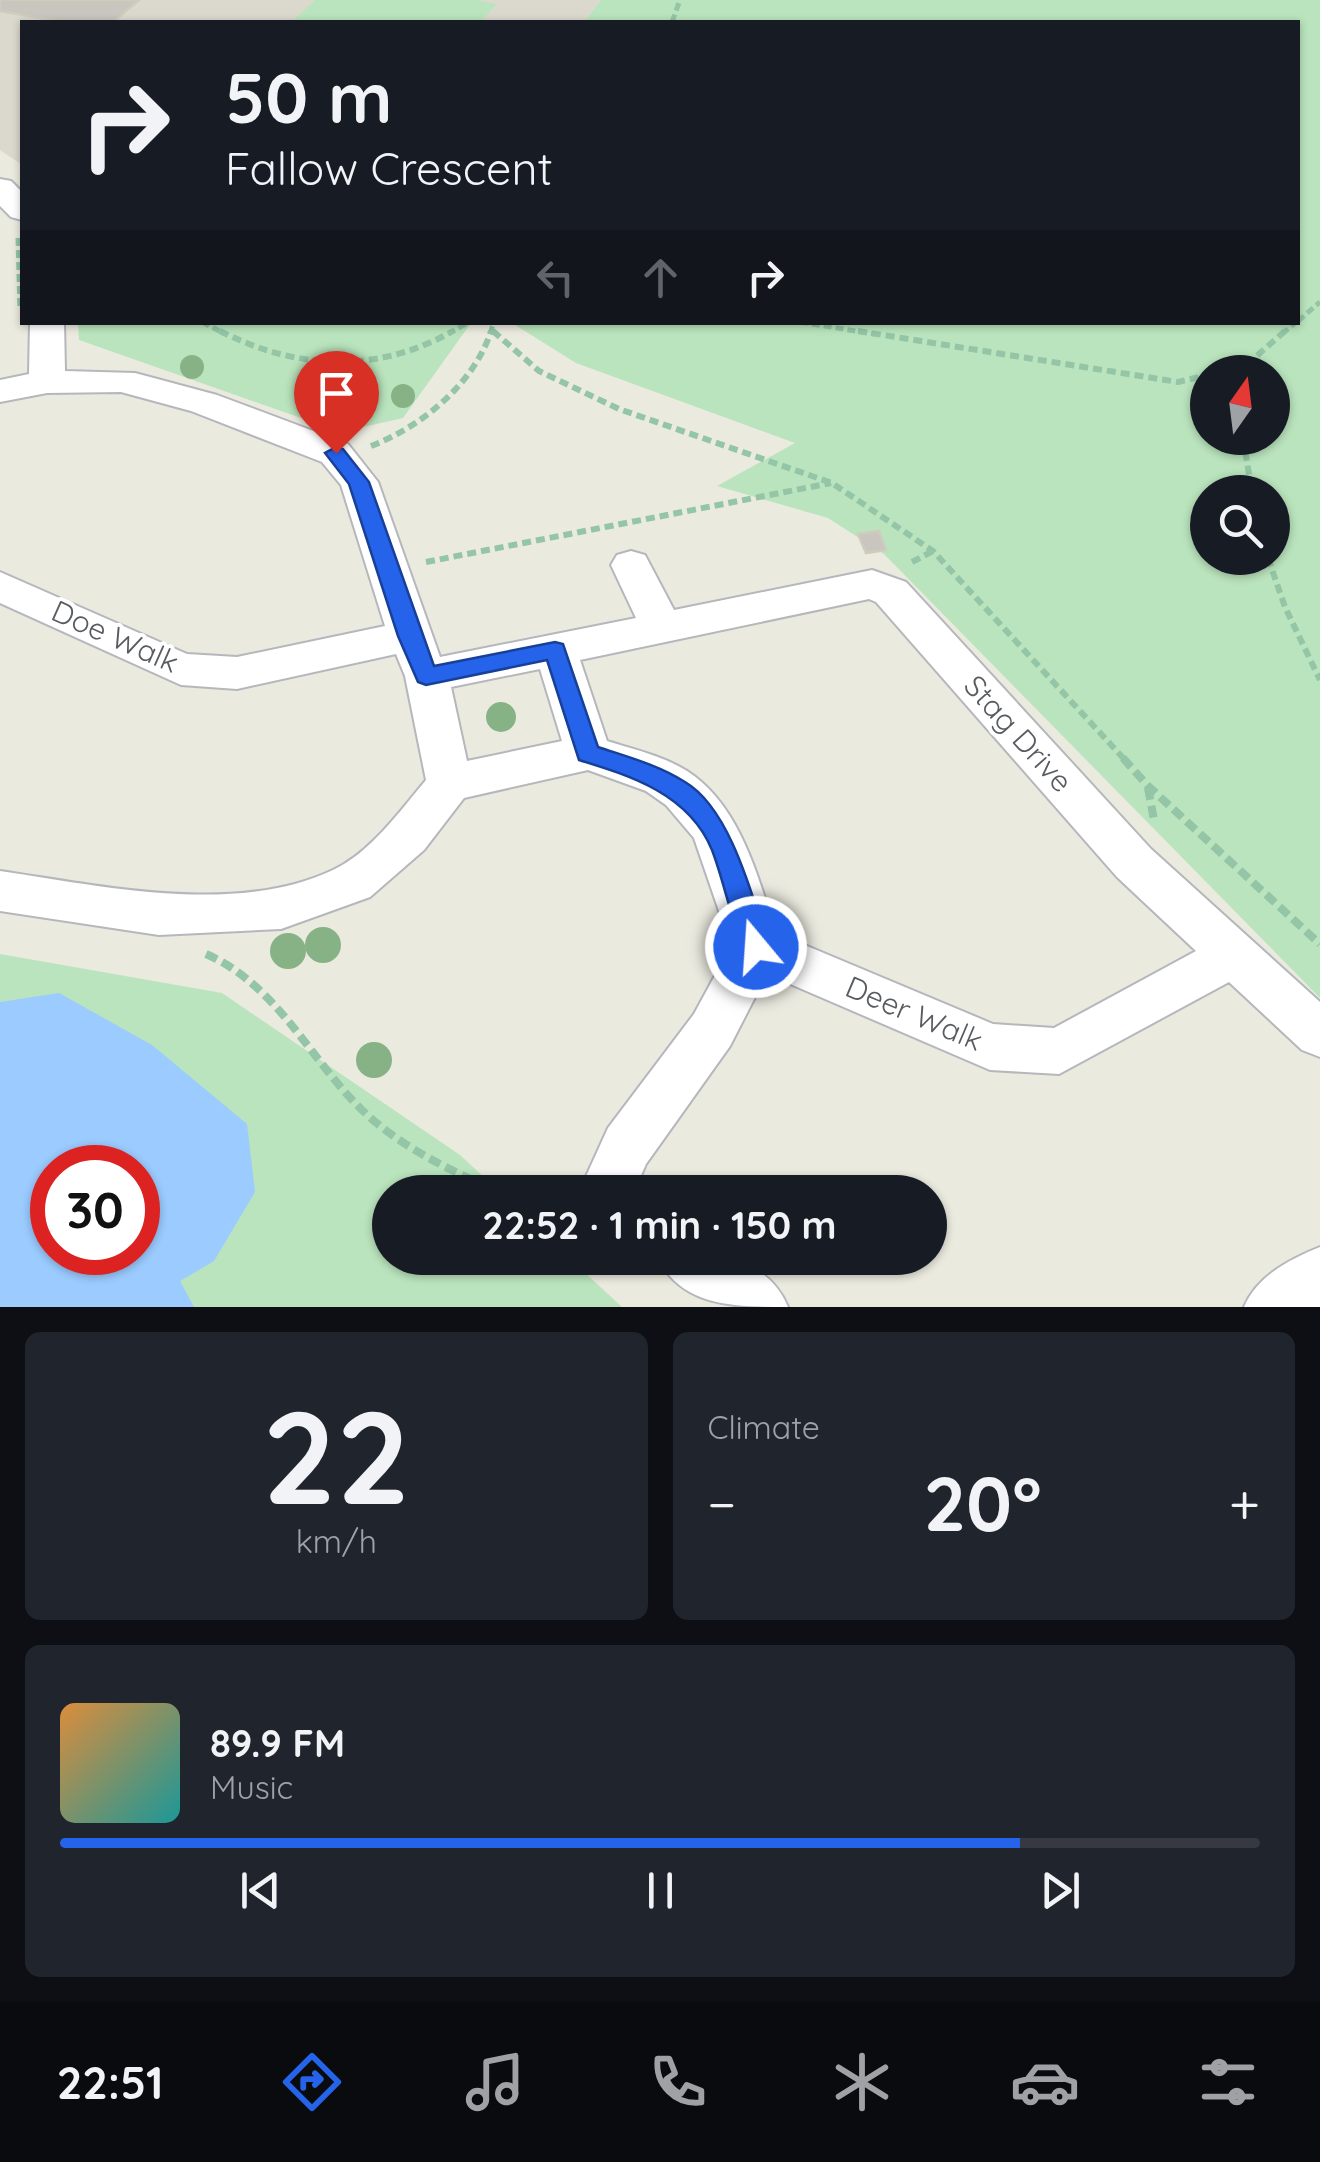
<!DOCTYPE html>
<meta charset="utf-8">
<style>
:root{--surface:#171b24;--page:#20242c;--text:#f1f3f6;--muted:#9ea1a6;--line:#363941;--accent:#2563eb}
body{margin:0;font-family:Quicksand,sans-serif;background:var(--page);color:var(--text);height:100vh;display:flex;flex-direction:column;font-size:38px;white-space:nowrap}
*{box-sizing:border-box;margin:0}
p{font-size:32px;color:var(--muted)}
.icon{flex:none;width:55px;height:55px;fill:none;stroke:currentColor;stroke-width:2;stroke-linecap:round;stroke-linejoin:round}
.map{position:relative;height:1307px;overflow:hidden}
.details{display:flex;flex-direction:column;gap:25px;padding:25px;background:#0d0f14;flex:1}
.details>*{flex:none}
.banner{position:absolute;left:20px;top:20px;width:1280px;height:305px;border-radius:0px;box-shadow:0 2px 8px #0004;background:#171b24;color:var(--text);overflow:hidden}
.needle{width:65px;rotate:14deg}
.fabs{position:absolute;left:1190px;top:355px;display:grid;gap:20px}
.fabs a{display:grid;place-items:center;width:100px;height:100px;border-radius:50%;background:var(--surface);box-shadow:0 2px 8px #0004;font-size:50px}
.speed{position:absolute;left:30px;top:1145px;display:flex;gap:20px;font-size:50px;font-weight:700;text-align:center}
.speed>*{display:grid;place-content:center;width:130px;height:130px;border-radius:50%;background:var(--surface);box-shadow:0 2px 8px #0004;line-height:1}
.speed .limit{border:15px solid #d22;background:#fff;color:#111}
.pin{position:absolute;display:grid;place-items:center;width:85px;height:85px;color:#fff;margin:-102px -42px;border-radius:50% 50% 50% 0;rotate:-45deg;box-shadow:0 0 10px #0007}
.pin .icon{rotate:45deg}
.me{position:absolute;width:110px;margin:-55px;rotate:342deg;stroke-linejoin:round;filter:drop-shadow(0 0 8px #0008)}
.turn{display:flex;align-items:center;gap:35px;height:210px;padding:0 40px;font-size:45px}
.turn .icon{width:130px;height:130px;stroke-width:2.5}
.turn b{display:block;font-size:70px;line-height:85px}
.lanes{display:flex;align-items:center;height:95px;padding:0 40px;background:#0003;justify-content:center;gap:50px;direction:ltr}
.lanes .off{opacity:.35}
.big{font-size:75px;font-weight:800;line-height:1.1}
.details .tile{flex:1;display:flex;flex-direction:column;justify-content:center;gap:15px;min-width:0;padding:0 35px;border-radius:15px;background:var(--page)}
.details .dial{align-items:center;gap:0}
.dial b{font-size:130px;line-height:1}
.song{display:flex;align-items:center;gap:30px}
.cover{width:120px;height:120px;border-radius:15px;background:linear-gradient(135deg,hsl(30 70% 55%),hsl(180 70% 35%))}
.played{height:10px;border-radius:5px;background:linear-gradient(90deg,var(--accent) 80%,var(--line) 80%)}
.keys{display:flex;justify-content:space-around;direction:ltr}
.heat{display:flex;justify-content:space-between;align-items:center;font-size:55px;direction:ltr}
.details .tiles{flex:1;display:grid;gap:25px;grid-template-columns:1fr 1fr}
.tile:last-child{grid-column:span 2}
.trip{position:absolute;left:372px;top:1175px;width:575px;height:100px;border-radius:50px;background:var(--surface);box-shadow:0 2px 8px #0004;font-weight:800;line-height:100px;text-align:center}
.dock{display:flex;height:160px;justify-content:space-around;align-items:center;background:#090b0e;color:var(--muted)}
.dock .icon{width:70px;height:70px}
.dock .current{color:var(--accent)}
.dock b{font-size:45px;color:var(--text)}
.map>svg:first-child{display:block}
</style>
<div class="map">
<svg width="1320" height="1307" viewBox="0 0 1320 1307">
<rect width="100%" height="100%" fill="#ebeadf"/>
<path fill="#dbd9cd" d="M0 0H601L584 22H22V165L0 150Z"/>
<g fill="#bae4bd" fill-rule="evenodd">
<path d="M315 0H475L497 4 480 22 294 20Z"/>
<path d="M601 0H1320V998L884 554 828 518 717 486 795 443 576 363 512 323 1298 322V22H584ZM1208 372H1272V438H1208ZM1208 492H1272V558H1208Z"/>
<path d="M78 323V322L471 323 403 418 341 432 79 340Z"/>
<path d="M0 954 222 993 460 1155 500 1192H390V1258H569L622 1307H0ZM52 1168H138V1252H52Z"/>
</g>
<path fill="#9bcbff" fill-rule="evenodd" d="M59 993 152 1045 247 1124 255 1192 214 1261 180 1281 194 1307H0V1002ZM52 1168H138V1252H52Z"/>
<g fill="#c8c6be" stroke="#d0ccbd" stroke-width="2.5">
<path d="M0 0H139L113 22H63L0 11Z"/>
<path d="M879 531 886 550 866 553 858 534Z"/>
</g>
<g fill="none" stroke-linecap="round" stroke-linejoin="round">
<defs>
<g id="minor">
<path d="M0 179 11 181 22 192V220L11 217 0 206Z"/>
<path d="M30 322H64L65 371 135 373 217 395 348 444 378 482 440 657 636 618 611 565 617 555 631 551 645 555 674 610 872 570 906 582 1151 849 1320 1002V1057L1302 1050 1229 982 1059 1074 990 1070 767 974 730 1046 646 1164 639 1180 644 1192H587L583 1183 608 1128 694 1014 731 946 694 838 666 805 646 791 588 770 464 798 424 850 370 897 281 929 159 935 0 911V871C102 886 236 916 333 870 370 853 400 811 426 780L405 676 396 654 237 689 181 685 0 603V572L187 654 237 657 385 626 341 485 322 462 191 411 121 392 47 393 0 402V380L29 374ZM869 599 876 602 1117 877 1196 951 1054 1028 993 1024 776 933C758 877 740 805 687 771 663 756 633 749 607 741L580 660ZM540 669 562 741 467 761 451 687Z"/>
<path d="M1320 1247V1307H1244C1257 1276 1290 1259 1320 1247Z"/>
<path d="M658 1258C708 1255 765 1252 788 1307 735 1307 682 1307 658 1258Z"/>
</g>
</defs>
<use href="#minor" stroke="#b5b7bc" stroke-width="4"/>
<g stroke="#93c5a6" stroke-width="5" stroke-dasharray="8 4" stroke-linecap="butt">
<path d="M672 22 680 0"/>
<path d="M18 238 20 310"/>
<path d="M1298 321 1320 302"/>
<path d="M202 322 225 334"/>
<path d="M800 322 874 334"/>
<path d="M493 331 496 334"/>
<path d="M448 334 469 322"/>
<path d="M490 334 494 322"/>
<path d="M1282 334 1296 322"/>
</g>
<g stroke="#93c5a6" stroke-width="6" stroke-dasharray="9 5" stroke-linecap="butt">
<path d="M220 331C297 370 377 374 453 331"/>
<path d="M493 331 539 371 619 409 832 483 933 551 1125 760"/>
<path d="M858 331 1178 382 1208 375"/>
<path d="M1220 372 1244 367 1285 331"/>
<path d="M1243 438 1252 492"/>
<path d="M371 446C421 427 474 384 491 331"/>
<path d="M1268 558 1285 607 1320 680"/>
<path d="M426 562 831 483"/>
<path d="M912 562 933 551"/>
</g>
<g stroke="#93c5a6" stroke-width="8" stroke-dasharray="12 6" stroke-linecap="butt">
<path d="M1123 758 1147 785 1320 944"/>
<path d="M1148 788 1154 820"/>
<path d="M206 954C277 985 309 1058 361 1109 401 1148 449 1169 498 1192"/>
<path d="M630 1258 643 1266"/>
</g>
<use href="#minor" fill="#fff" fill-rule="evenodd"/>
</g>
<g fill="#86b286">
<circle cx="192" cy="367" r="12"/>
<circle cx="403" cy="396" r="12"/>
<circle cx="501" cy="717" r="15"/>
<circle cx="323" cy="945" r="18"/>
<circle cx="288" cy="951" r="18"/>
<circle cx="374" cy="1060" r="18"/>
</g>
<path fill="#2563eb" stroke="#184099" stroke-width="2.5" d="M336 447 343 449 369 482 434 666 555 642 563 644 598 747C628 757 658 765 685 782 731 809 753 899 769 947L766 955 756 958 747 955C731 922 725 884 712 850 689 794 631 776 579 760L547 660 426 685 418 682 398 636 349 484 325 453Z"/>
<g text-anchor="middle" stroke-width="8" stroke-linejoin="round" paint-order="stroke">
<g font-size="30" fill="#585b60" stroke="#fff">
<text transform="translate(115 637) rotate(24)" y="10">Doe Walk</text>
<text transform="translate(1018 734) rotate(48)" y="10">Stag Drive</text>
<text transform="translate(914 1014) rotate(23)" y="10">Deer Walk</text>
</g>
</g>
</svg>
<div class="fabs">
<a><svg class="needle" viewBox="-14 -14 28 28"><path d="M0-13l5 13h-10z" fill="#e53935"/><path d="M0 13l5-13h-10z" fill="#9ea1a6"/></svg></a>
<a><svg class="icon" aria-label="search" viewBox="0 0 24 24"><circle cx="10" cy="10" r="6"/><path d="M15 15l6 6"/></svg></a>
</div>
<div class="speed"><div class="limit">30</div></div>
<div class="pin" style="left:336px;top:453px;background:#d93025"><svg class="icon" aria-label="arrive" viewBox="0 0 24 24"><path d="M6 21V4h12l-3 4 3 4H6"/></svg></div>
<svg class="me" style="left:756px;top:947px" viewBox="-20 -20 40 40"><circle r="17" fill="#2563eb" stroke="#fff" stroke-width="3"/><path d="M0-11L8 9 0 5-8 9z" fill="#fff"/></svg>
<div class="trip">22:52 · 1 min · 150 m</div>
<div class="banner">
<div class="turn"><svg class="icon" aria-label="right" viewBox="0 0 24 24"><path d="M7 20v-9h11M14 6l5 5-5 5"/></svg><div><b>50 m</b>Fallow Crescent</div></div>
<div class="lanes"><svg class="icon off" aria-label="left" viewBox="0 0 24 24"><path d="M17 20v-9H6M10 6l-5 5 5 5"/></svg><svg class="icon off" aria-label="ahead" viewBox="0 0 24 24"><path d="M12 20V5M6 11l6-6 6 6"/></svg><svg class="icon" aria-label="right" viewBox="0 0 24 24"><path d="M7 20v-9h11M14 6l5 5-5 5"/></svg></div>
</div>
</div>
<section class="details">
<div class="tiles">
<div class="tile dial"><b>22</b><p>km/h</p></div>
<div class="tile"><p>Climate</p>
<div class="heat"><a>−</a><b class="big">20°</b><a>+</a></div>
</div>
<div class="tile">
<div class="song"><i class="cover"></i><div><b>89.9 FM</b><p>Music</p></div></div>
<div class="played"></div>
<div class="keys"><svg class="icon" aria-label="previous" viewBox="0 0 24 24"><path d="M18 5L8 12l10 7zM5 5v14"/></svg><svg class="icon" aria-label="pause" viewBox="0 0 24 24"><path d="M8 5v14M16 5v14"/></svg><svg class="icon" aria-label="next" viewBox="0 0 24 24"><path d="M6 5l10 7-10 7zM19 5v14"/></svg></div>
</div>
</div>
</section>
<nav class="dock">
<b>22:51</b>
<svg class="icon current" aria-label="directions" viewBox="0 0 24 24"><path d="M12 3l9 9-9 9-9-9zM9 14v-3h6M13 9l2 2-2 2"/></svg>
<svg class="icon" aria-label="music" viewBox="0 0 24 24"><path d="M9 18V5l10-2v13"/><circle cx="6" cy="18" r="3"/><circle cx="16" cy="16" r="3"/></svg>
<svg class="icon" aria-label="phone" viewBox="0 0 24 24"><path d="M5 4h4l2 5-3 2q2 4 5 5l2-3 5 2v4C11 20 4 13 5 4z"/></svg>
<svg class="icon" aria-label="climate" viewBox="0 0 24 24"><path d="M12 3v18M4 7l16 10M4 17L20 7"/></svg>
<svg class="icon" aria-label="car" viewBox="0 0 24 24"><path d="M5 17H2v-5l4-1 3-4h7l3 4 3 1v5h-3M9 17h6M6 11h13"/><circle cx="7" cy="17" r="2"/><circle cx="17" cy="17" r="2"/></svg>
<svg class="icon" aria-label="filters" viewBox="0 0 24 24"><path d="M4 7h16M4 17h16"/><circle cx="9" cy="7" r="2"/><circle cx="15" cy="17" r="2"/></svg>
</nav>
